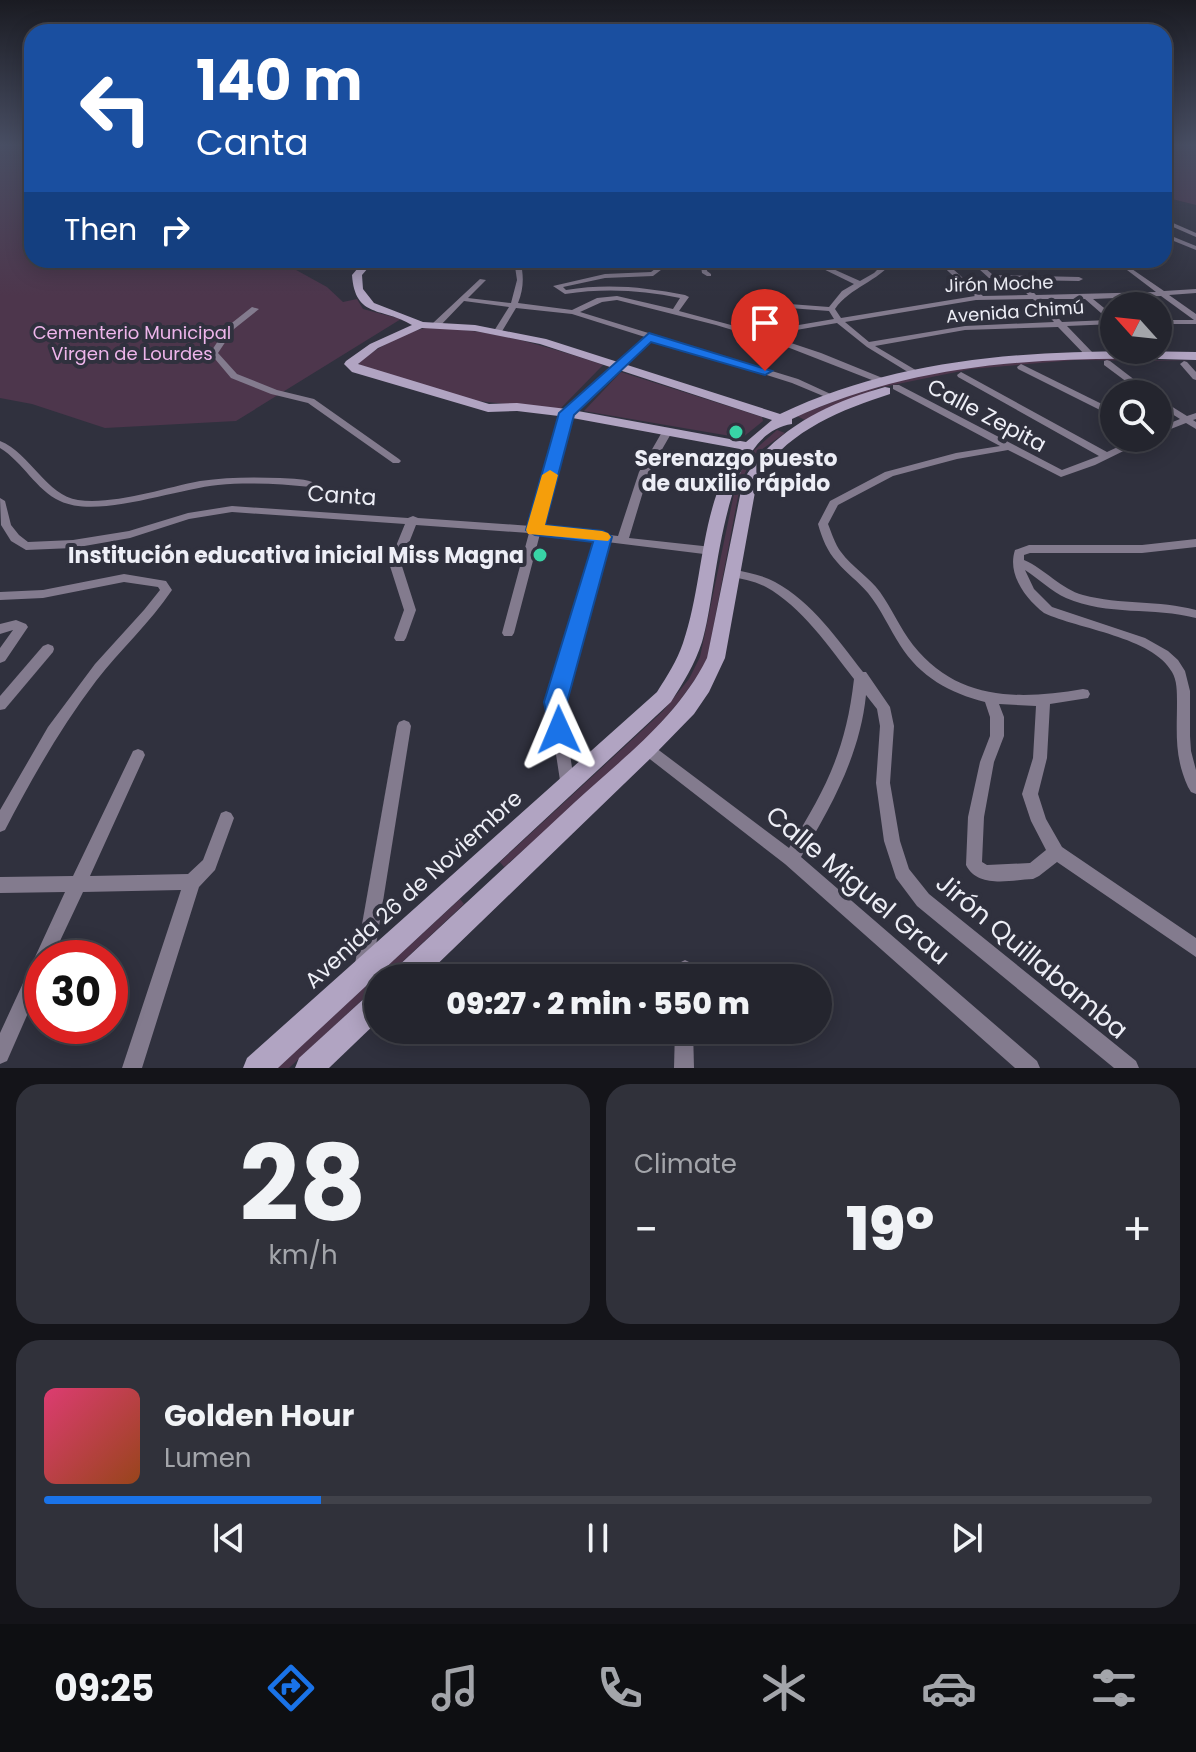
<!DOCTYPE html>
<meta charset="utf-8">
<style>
:root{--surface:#24252e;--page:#30313a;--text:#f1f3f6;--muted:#a3a5aa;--line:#41424a;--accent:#1a73e8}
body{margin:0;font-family:Poppins,sans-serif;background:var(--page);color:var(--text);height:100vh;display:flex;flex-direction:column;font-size:30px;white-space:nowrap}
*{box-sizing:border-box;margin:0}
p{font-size:26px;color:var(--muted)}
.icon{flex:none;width:44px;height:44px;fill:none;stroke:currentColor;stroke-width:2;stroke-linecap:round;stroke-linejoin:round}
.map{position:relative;height:1068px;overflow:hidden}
.sheet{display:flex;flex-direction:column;gap:16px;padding:16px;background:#141419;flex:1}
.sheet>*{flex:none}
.guide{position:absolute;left:24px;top:24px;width:1148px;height:244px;border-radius:24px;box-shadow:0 4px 20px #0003,0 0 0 2px var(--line);background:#1a4fa0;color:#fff;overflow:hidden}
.needle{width:52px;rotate:297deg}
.buttons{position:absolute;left:1100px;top:292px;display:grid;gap:16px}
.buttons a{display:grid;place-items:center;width:72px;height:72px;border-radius:50%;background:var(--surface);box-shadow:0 4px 20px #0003,0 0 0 2px var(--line);font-size:40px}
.speed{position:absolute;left:24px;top:940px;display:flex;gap:16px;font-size:40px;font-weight:700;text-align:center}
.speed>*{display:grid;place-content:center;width:104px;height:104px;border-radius:50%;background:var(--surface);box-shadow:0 4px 20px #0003,0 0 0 2px var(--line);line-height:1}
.speed .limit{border:12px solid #d22;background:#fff;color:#111}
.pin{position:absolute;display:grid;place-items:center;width:68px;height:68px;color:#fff;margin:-82px -34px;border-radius:50% 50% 50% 0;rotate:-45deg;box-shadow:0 0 8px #0007}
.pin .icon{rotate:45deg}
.me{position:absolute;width:88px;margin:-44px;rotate:359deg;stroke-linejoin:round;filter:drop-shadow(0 0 6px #0008)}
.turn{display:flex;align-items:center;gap:28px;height:168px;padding:0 40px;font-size:36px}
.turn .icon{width:104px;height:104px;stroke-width:2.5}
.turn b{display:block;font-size:56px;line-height:68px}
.then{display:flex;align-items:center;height:76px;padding:0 40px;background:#0003;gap:16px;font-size:30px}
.big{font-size:60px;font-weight:800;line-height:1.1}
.sheet .widget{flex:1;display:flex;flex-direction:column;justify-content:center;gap:12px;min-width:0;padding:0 28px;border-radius:24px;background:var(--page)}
.sheet .dial{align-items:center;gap:0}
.dial b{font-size:104px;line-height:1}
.song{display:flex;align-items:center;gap:24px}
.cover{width:96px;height:96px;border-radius:12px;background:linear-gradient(135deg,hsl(340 70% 55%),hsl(20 70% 35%))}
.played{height:8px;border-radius:4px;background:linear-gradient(90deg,var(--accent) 25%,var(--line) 25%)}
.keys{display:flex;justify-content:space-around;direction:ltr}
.heat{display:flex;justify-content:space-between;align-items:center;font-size:44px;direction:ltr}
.sheet .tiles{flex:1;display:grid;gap:16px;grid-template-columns:1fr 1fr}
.widget:last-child{grid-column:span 2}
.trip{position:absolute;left:364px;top:964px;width:468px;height:80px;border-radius:40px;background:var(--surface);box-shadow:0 4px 20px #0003,0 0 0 2px var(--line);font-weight:800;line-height:80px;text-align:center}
.tabs{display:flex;height:128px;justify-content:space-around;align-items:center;background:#0e0f12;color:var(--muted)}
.tabs .icon{width:56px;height:56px}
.tabs .current{color:var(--accent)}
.tabs b{font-size:36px;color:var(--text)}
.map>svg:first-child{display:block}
</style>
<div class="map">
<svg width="1196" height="1068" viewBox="0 0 1196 1068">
<rect width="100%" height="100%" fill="#30313e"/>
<g fill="#4d364c">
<path d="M0 146H32V260H278L327 287 343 302 357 299 363 309 401 319 236 421 105 428 32 404 0 398Z"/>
<path d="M1164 146H1196V205L1164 197Z"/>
<path d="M425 328C486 327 546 346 603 365L559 410 469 400 360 365 358 362C379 347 401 334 425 328Z"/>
<path d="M1072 358 1196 361 1075 360 971 369 878 388 807 421 797 416C822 406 846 396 872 387 936 366 1006 364 1072 358Z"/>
<path d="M621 372 762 417 763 421 742 438 584 411Z"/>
<path d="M777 430 785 433 754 455 741 481 707 660C664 737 570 808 504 867L500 862 663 711 689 679 700 657 737 479 751 453Z"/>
<path d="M460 899 464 904 385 978H378V985L289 1068H277Z"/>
</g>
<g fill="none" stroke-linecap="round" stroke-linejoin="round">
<g fill="#837b8e" fill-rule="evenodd">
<path d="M1164 219 1196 233V237L1164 223Z"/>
<path d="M1164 233 1196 246V250L1164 237Z"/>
<path d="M514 260H520C524 275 524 288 518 303L572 310 597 298 617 296 673 309 680 298C642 290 604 288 565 294L553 286 605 274 651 272 667 260H674L653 276 605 278 563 287 566 290C607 283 645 287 685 295L689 297 679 311 757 332 834 319 829 311 776 307 756 311 752 309 776 303 829 307 842 291 854 284 811 263 810 262 813 260 860 281 874 273 887 260H894C878 282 850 287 835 309L841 318 975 296 936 260H943L983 296 1028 295 1014 280 989 278 969 260H976L993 275 1079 277 1083 279 1079 281 1022 280 1036 295 1156 292 1127 270 1126 269 1129 267 1164 291 1196 289V293L1169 295 1196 314V324H1158V320H1194L1161 296 1093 299 1114 316V324L1067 326 1093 353 1094 355 1090 357H1087L1058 327 965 330 875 346 919 372V376L916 377 867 347 837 323 767 335 821 353 885 379V383L882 384 782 345 716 325 617 300 602 302 580 312 798 379 835 396 834 398H828L792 383 652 339 571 414 542 527 618 536 639 472 662 432 667 429 672 432 649 472 629 538 712 547 718 551 712 555 607 542 562 702 575 787 573 792 568 794 563 792 561 787 548 702 596 541 540 534 514 633 512 636H504L502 633 529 533 416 525 401 563 416 610 406 638 404 641H396L394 638 404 610 389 563 405 524 232 512 189 519 130 538 73 548 26 550 11 541 1 525 0 498 5 501 11 525 19 535 28 542 73 540 129 531 188 513 232 506 408 518 413 516 418 518 531 526 562 413 645 337 572 314 516 308 501 333H498L494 331 509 307 464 301 439 327H433V323L480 279 486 280 468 298 511 303 517 280ZM1033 299 1054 322 965 326 869 342 845 322 976 300ZM1041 299H1085L1109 320 1062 322Z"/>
<path d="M700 260H706L707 271 711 274V276H707L702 273Z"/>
<path d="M252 307 259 309 234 329 218 353 237 374 277 390 314 399 399 459 401 461 399 463H393L308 403 271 394 231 378 210 353 228 326Z"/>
<path d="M1107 360 1110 361 1153 394H1143L1104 365V361Z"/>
<path d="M1184 361 1187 362 1196 372V380L1193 379 1180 364Z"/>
<path d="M1021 364 1114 410V417L1018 369 1017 367Z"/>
<path d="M961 372 1107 452 1137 438H1150L1095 465 1061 477 1008 450 957 459 893 476 838 505 828 524C832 534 835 544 841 552 852 567 869 577 880 592 892 609 900 628 913 645 957 701 1019 700 1083 689L1088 690 1090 694 1088 698 1050 704 1047 758 1038 794 1046 819 1062 847 1196 938V957L1057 862 1039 876 1033 879C1011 880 978 889 966 865L968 817 980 762 990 736V717L985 702C950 693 920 677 900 645 889 628 881 609 868 593 858 581 846 573 837 562 827 551 822 538 818 524L830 501 885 472 956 453 1000 446 893 389V385H899L1062 470 1099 456 958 377 957 375ZM999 704 1036 706 1033 758 1022 794 1031 821 1046 850 1030 863 987 865 982 862 984 817 994 762 1004 736V717Z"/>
<path d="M1158 398 1187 416 1196 413V419L1193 420 1196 422V429L1186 423 1158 434V428L1180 419 1158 405Z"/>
<path d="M0 441C30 453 47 496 78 500 114 505 164 488 200 481 226 477 254 477 280 478 292 479 307 478 316 484L311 487C280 484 249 482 218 485 176 489 97 519 60 501 36 490 23 462 0 448Z"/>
<path d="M1196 539V547L1142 553H1030L1024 555V560C1045 569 1061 589 1083 595 1120 605 1159 600 1196 610V618C1154 607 1107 616 1066 598 1051 591 1039 579 1025 570L1034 589 1052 607 1145 638 1168 651 1178 660 1185 671 1190 691V736L1191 751 1196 770V794L1191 792 1188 787C1174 756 1177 734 1177 702 1177 692 1177 680 1172 672 1153 637 1078 629 1044 613 1025 598 1007 574 1015 550L1029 545H1142Z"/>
<path d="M733 569C747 573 763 575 775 582 812 602 838 640 863 672H866L890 707 894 726 890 783 900 841 909 869 929 894 1136 1061 1139 1068H1114L917 906 896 878 884 841 876 783 880 726 877 709 866 695C860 755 831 807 801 857L1037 1061 1040 1068H1015L785 864 642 753 640 749 642 745 647 743 652 745 789 848C826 789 846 750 854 679 830 648 801 606 766 587 755 581 741 579 729 576L727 573Z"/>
<path d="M124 574 166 581 172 590C150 623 120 650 96 681 61 727 32 778 5 830L0 832V810L48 727 95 664 144 610 160 590 158 587 124 582 43 598 0 600V592L43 590Z"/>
<path d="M16 620 26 624 28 627 5 661 0 663V648L13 630 0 634V624Z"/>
<path d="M48 644 53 646 54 649 53 652 5 709 0 710V696L43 646Z"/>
<path d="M404 720 409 722 411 726 373 964 370 970 364 973 358 970 355 964 397 726 399 722Z"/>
<path d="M138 749 143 751 145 755 90 876 188 874 203 860 221 813 226 811 231 813 234 818 215 870 199 887 142 1068H122L181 890 83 892 52 958H42V981L7 1061 0 1064V1033L65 892 0 893V877L73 876 133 751Z"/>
<path d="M685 960 691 963 694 969V978H676V969L679 963Z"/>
<path d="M675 1030H693L694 1068H674Z"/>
</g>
<g fill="#b1a4c2" fill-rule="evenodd">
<path d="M365 260H375L362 275 363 289 374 303 423 322 475 325 546 339 780 414C911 352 1054 349 1196 352V360C1057 356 920 359 792 419V424C720 434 719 587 702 642 695 664 683 683 671 702L278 1068H243L247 1058 657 692C667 676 677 661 683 643 705 579 699 504 740 449L567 417 517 411 488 412 352 372 344 364 346 361 370 344 412 325C383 307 355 319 352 275ZM422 328 475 331 540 344 772 420 746 442 567 409 517 403 489 404 358 364 378 348Z"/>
<path d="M885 387 890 388V394C840 410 783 433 757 481L725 658 709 692 694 714 654 755 423 978H391L395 969C455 913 515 858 575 802 623 758 678 717 707 658L743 481C771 430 830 402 885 387Z"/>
<path d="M378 990V1021L329 1068H295L299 1058 369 994Z"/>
</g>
</g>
<linearGradient id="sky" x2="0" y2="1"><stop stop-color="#1a1b22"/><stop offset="0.49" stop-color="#484e63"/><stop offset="1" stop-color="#484e63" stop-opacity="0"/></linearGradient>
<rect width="1196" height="296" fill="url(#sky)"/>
<path fill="#1a73e8" stroke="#114b97" stroke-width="2" d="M649 333 772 371 765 375 651 342 574 415 545 525 603 531 612 537 567 702 571 730 568 737 559 740 551 737 544 702 593 542 535 535 526 530 559 413Z"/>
<path fill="#f59e0b" d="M550 470 558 475 545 525 602 531 608 533 611 537 608 541 528 534 526 530 542 475Z"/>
<g fill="#38d4a6" stroke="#30313e" stroke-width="3">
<circle cx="736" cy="432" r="8"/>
<circle cx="540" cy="555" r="8"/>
</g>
<g text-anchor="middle" stroke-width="8" stroke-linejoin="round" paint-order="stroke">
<g font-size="18" fill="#edeef6" stroke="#30313e">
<text transform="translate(999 284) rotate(-2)" y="6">Jirón Moche</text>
<text transform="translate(1015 312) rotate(-4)" y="6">Avenida Chimú</text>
</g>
<g font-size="18" fill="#eeb5eb" stroke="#30313e">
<text x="132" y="339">Cementerio Municipal<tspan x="132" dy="21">Virgen de Lourdes</tspan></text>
</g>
<g font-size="22" fill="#edeef6" stroke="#30313e">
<text transform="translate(987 415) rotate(28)" y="8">Calle Zepita</text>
<text transform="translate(342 495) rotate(4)" y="8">Canta</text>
<text transform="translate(413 889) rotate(-42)" y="8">Avenida 26 de Noviembre</text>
</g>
<g font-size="22" font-weight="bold" fill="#edeef6" stroke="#30313e">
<text x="736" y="466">Serenazgo puesto<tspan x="736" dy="25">de auxilio rápido</tspan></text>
<text x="524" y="563" text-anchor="end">Institución educativa inicial Miss Magna</text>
</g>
<g font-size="26" fill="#edeef6" stroke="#30313e">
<text transform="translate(858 885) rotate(40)" y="9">Calle Miguel Grau</text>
<text transform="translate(1032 956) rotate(40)" y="9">Jirón Quillabamba</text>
</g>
</g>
</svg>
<div class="buttons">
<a><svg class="needle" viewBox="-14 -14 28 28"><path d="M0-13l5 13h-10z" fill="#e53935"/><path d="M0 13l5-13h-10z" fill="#a3a5aa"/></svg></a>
<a><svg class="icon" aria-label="search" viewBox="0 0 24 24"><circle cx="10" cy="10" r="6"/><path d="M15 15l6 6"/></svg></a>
</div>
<div class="speed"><div class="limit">30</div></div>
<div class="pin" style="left:765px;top:371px;background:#d93025"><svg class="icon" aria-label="arrive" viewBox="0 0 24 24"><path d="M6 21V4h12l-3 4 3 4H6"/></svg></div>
<svg class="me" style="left:559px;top:730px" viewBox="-20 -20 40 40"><path d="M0-17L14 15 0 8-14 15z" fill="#1a73e8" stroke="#fff" stroke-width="4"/></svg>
<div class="trip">09:27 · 2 min · 550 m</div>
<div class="guide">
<div class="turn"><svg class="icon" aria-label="left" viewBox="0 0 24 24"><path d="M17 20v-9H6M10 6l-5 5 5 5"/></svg><div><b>140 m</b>Canta</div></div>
<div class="then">Then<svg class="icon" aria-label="right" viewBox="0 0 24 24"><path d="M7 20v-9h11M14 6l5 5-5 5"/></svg></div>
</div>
</div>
<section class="sheet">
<div class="tiles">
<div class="widget dial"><b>28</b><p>km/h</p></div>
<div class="widget"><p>Climate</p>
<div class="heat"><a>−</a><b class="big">19°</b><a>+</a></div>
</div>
<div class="widget">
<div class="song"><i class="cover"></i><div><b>Golden Hour</b><p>Lumen</p></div></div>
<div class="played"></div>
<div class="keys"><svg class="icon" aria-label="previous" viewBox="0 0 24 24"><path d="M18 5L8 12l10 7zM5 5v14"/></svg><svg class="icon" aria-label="pause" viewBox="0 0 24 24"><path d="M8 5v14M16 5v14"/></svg><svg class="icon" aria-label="next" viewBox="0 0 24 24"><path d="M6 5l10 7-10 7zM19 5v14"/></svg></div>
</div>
</div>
</section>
<nav class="tabs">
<b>09:25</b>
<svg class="icon current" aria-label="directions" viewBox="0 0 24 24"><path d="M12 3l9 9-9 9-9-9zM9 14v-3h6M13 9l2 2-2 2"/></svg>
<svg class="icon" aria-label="music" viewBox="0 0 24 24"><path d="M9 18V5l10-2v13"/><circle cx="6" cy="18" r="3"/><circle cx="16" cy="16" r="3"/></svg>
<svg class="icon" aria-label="phone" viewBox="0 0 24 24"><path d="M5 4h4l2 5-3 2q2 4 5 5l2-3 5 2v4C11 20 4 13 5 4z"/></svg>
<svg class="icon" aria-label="climate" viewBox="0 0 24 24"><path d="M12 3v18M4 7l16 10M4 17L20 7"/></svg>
<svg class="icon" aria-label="car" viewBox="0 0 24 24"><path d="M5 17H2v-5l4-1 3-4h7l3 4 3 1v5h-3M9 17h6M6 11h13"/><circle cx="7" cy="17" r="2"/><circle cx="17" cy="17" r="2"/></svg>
<svg class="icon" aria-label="filters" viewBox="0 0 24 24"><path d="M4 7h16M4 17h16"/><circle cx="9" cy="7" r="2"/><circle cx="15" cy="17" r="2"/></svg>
</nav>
